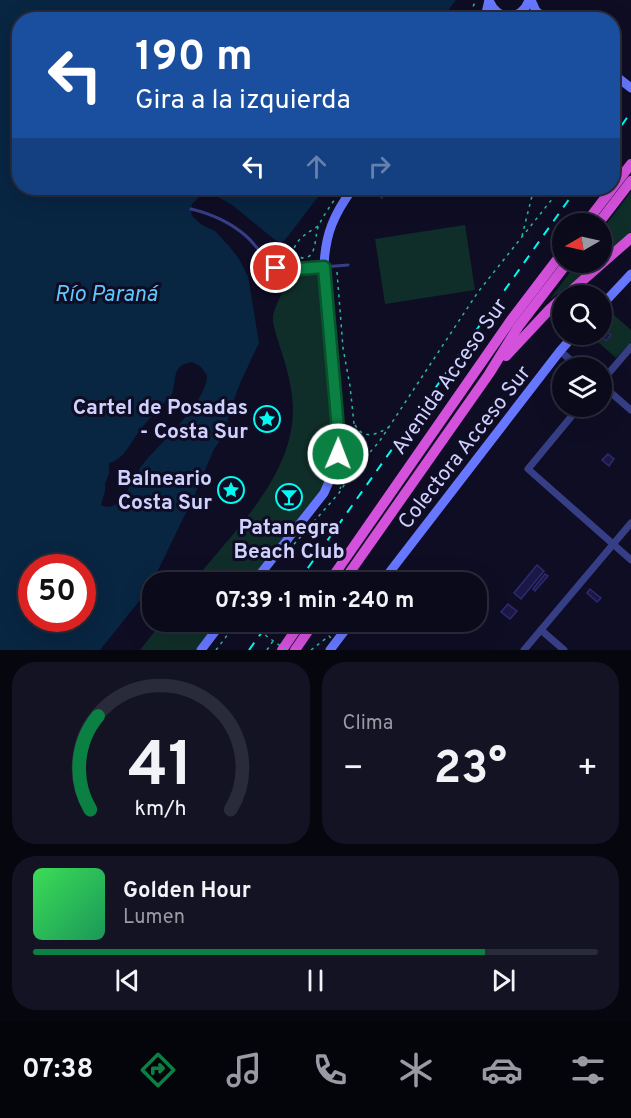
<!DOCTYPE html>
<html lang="es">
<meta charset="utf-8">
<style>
:root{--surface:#0a0a1b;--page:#131324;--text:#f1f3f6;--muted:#999aa3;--line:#2a2b3a;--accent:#0b8043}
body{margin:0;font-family:Overpass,sans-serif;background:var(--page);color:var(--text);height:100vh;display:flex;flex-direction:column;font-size:22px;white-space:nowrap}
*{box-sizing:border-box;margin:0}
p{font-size:20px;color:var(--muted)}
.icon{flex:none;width:33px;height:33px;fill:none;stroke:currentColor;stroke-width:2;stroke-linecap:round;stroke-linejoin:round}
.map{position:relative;height:650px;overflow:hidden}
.side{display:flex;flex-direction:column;gap:12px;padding:12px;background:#06060f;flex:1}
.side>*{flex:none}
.banner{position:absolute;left:12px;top:12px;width:608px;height:183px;border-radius:24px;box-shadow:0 6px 24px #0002,0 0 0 2px var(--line);background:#1a4fa0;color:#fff;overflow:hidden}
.needle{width:39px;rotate:261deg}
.fabs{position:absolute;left:552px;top:213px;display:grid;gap:12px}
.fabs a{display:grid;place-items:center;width:60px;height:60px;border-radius:50%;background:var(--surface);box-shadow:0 6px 24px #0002,0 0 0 2px var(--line);font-size:30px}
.speed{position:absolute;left:18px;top:554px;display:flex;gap:12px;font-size:30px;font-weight:700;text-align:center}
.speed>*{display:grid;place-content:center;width:78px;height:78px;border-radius:50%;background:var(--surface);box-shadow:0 6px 24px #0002,0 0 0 2px var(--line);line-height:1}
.speed .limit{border:9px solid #d22;background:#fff;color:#111}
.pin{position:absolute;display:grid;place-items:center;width:51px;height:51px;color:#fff;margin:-26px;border:3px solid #fff;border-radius:50%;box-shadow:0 2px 6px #0007}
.me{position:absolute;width:66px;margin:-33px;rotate:1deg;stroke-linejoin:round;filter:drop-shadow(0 0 4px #0008)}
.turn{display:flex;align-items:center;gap:21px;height:126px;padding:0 24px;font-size:27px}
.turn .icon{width:78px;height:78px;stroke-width:2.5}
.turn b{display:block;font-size:42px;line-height:51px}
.lanes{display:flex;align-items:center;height:57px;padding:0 24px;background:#0003;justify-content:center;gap:30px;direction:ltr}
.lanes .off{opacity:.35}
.big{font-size:45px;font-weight:700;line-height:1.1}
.side .tile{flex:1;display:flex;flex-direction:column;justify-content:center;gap:9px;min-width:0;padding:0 21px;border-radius:24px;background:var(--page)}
.side .dial{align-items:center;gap:0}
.dial svg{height:156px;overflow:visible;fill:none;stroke:var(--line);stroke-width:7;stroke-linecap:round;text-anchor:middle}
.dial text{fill:var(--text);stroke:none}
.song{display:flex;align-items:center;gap:18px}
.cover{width:72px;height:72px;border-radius:9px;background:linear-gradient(135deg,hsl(130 70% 55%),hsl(150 70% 35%))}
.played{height:6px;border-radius:3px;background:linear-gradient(90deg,var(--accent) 80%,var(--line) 80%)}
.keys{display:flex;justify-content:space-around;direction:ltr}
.heat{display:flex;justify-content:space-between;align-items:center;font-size:33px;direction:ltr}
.side .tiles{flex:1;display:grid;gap:12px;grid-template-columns:1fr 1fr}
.tile:last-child{grid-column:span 2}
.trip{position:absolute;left:142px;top:572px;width:345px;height:60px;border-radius:24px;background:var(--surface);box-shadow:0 6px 24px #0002,0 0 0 2px var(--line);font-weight:700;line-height:60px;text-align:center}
.dock{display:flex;height:96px;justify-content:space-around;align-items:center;background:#04040b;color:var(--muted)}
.dock .icon{width:42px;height:42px}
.dock .current{color:var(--accent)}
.dock b{font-size:27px;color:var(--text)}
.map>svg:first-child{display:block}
</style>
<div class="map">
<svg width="631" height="650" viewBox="0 0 631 650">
<rect width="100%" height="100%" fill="#0e0d24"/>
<g fill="#102e29">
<path d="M631 192V232L602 259V230Z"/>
<path d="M465 225 475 290 385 304 375 239Z"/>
<path d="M577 263H598L587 272 550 299Z"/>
<path d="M315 272 320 276 321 283 333 452 329 471 320 491 249 582H193C232 533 292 478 293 411 293 388 286 365 279 344 277 337 272 323 273 317 273 310 287 283 290 275Z"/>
<path d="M605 307 631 330V342L616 358 590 335 602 334V311Z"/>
<path d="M163 621H219L196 650H140Z"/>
</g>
<path fill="#082542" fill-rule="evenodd" d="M0 0H456L441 20H20V188H326C310 205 298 225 282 243L275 240 231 204 216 196 199 197 192 204 191 209 192 216 202 225 215 231 229 246 239 259 248 276 259 343 241 381 229 413 225 434 214 449 195 494 149 589 100 650H0ZM192 362 200 366 207 375C207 404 157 445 140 468 135 476 124 499 118 503 112 507 106 508 101 505L105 491V484L109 473V463C123 460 130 444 138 433 148 419 161 407 172 394 177 380 171 365 192 362ZM32 567H82V618H32Z"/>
<g fill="#1c1845" stroke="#2e2a72" stroke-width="1.5">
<path d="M372 188H384L387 189 382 198 370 190Z"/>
<path d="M603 328 611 335 606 341 599 334H602V329Z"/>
<path d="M608 454 614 459 609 466 602 460Z"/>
<path d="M289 486 300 494 290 508 279 500Z"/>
<path d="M537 565 544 571 521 599 514 593Z"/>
<path d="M545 574 548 576 535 591 533 589Z"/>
<path d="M590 589 601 598 597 602 587 593Z"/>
<path d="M508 604 517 611 510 619 501 612Z"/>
</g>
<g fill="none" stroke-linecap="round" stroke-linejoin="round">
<g stroke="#2ab99e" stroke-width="1.5" stroke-dasharray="3 4.5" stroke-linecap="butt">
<path d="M467 20 476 0"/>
<path d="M318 226C308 233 298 237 294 249 296 254 298 258 304 258 318 257 314 234 319 225 325 212 335 200 342 188"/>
<path d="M522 236 534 188"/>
<path d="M337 272 343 348 350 386 354 424 351 455 340 489"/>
<path d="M355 425C364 440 376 435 389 427"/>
<path d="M289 550 339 493 354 470 379 442 478 292 561 188"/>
<path d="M236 629 247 622"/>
<path d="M216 650 238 621"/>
<path d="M267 650 273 641"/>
<path d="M311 650 329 636 331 638"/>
</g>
<path stroke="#363e85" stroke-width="3" d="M191 209C212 214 230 222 246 236 262 250 264 265 286 270L348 265"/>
<g stroke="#363e85" stroke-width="7">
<path d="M560 351 580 368"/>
<path d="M602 381 631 347"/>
<path d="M602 385 631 410"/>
<path d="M580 406 528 469 631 560"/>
<path d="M541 630 564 650"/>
<path d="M524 650 631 523"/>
</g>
<g stroke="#6777ff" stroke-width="9">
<path d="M489 0C497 22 522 21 529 0"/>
<path d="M531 0 536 11 547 20"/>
<path d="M513 16H522L530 20"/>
<path d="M481 20 486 13 489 0"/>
<path d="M612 73 631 88"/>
<path d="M602 305 631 274"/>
<path d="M254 582 324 493 335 468 339 441 324 267C325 234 334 214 353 188"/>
<path d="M382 582 560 351 575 334"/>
<path d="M201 650 223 621"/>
<path d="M330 650 352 621"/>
</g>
<g stroke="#d451dc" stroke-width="10">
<path d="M585 224 631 164"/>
<path d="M598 224 631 181"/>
<path d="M565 296 631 238"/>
<path d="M506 356 549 310 562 298"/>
<path d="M329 582 511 320 562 253"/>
<path d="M343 582 489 374 518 327 568 262"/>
<path d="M282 650 302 621"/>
<path d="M295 650 315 621"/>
</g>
<g stroke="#00fbf3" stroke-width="2" stroke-dasharray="9 8" stroke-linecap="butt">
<path d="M612 139 631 112"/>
<path d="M298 582 577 188"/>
<path d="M249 650 270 621"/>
</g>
<path stroke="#2ab99e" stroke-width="1.5" stroke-dasharray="3 4.5" stroke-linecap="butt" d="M247 622 286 650"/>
</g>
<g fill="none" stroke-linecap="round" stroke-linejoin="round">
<defs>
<path id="route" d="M276 268 286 270 324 267 339 441 338 454"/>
</defs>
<use href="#route" stroke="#07532c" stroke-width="15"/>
<use href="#route" stroke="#0b8043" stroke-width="10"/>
</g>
<defs>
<symbol id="sight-ring" viewBox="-11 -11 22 22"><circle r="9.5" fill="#0e0d24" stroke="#00fbf3" stroke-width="1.5"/><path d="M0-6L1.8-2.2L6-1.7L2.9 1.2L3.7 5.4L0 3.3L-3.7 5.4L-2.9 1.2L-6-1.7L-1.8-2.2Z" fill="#00fbf3"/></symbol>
<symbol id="bar-ring" viewBox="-11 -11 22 22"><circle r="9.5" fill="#0e0d24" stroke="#00fbf3" stroke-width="1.5"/><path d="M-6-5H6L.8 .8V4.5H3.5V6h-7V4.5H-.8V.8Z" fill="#00fbf3"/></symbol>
</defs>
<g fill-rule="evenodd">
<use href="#sight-ring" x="252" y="404" width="30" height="30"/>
<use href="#sight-ring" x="216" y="475" width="30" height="30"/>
<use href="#bar-ring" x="274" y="482" width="30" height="30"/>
</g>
<g text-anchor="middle" stroke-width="6" stroke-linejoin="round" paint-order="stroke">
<g font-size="21" fill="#d0d1ff" stroke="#0e0d24">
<text transform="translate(449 376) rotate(-55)" y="7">Avenida Acceso Sur</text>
<text transform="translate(464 447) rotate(-52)" y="7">Colectora Acceso Sur</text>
</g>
<g font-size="21" font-weight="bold" fill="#d0d1ff" stroke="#0e0d24" text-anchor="end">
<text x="248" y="414">Cartel de Posadas<tspan x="248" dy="24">- Costa Sur</tspan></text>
<text x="212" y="485">Balneario<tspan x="212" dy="24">Costa Sur</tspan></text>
<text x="289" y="534" text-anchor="middle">Patanegra<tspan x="289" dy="24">Beach Club</tspan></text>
</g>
<g font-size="22" font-style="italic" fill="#5ec9ff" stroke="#0e0d24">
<text x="106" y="301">Río Paraná</text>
</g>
</g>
</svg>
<div class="fabs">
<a><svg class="needle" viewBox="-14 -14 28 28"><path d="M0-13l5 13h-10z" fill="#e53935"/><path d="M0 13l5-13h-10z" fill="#999aa3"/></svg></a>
<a><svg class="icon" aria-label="search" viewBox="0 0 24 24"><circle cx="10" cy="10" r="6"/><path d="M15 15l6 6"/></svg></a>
<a><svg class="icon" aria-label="layers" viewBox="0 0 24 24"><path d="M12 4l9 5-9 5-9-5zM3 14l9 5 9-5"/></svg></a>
</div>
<div class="speed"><div class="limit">50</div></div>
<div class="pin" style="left:276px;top:268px;background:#d93025"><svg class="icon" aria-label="arrive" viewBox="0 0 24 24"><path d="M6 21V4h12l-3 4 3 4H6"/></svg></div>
<svg class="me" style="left:338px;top:454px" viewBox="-20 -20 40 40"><circle r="17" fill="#0b8043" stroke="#fff" stroke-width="3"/><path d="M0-11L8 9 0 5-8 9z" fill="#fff"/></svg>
<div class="trip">07:39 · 1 min · 240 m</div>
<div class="banner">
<div class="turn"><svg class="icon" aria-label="left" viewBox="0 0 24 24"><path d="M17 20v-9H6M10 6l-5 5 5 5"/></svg><div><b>190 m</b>Gira a la izquierda</div></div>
<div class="lanes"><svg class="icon" aria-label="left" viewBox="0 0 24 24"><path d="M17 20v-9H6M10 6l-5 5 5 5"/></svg><svg class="icon off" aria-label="ahead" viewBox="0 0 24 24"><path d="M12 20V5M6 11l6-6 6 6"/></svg><svg class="icon off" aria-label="right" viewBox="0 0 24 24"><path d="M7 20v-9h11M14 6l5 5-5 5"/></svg></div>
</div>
</div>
<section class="side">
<div class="tiles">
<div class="tile dial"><svg viewBox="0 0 100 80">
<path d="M14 69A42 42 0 1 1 86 69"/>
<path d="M14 69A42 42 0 0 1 18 21" stroke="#0b8043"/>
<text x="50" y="56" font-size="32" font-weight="700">41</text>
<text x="50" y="72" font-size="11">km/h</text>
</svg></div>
<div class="tile"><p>Clima</p>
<div class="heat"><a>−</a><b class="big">23°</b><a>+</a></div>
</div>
<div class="tile">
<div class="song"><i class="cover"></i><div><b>Golden Hour</b><p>Lumen</p></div></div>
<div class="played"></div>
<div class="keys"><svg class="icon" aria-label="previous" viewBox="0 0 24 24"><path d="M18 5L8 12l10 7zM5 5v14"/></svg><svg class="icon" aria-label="pause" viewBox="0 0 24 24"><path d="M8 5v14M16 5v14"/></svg><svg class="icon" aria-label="next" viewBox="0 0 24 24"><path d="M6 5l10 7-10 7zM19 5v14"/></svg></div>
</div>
</div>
</section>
<nav class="dock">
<b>07:38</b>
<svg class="icon current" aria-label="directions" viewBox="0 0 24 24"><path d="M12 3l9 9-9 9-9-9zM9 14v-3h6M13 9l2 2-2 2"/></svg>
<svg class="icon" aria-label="music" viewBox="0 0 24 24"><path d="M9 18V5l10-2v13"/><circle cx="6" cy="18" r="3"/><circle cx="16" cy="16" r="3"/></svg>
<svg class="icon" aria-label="phone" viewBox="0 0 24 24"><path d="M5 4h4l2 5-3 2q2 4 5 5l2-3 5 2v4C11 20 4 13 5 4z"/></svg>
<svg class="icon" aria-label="climate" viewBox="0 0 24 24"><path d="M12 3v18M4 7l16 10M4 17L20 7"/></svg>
<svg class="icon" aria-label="car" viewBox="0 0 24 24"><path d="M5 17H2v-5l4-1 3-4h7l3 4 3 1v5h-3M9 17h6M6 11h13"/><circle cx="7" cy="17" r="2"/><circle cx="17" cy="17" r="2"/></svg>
<svg class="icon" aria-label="filters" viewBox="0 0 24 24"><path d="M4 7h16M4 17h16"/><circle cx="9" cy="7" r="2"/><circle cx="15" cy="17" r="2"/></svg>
</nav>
